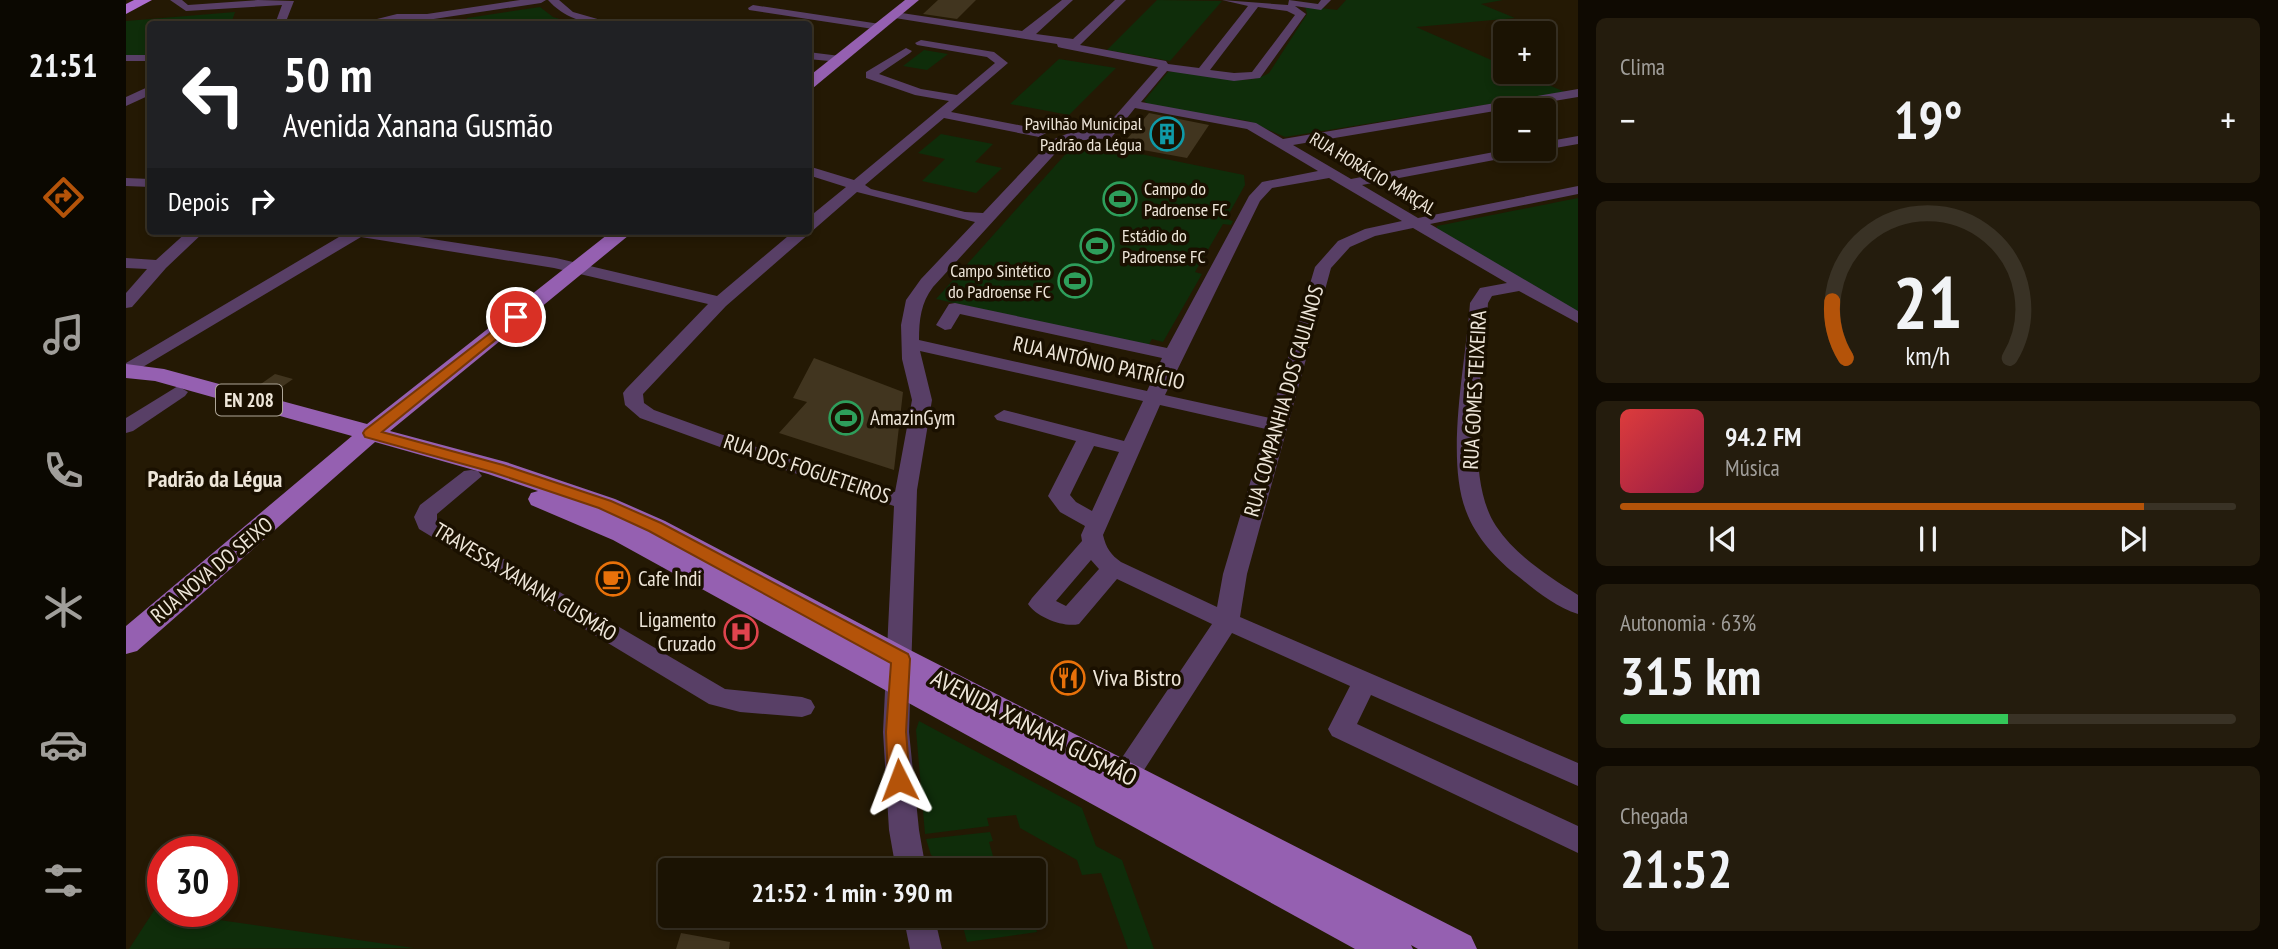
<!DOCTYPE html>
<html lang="pt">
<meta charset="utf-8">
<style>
:root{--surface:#1b1303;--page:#241c0d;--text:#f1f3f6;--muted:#a09e9a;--line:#393225;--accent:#b45309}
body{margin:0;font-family:"PT Sans Narrow",sans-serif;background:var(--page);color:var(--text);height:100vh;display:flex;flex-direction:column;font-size:26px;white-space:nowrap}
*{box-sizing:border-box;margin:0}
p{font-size:23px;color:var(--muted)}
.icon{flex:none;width:38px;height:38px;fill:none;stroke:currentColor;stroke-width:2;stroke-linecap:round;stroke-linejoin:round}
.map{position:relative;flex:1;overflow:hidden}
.panel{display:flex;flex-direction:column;gap:18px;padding:18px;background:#0f0a02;width:700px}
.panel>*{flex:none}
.hud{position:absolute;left:21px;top:21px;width:665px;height:214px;border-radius:7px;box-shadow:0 4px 10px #0003,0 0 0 2px var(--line);background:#202124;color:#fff;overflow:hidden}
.buttons{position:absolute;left:1367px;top:21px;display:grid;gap:14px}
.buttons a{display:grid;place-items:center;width:63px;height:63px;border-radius:7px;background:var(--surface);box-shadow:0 4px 10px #0003,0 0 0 2px var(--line);font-size:35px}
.speed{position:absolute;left:21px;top:836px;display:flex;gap:14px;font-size:35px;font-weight:700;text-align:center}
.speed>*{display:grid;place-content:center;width:91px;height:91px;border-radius:50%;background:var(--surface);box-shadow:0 4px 10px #0003,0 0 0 2px var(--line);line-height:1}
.speed .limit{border:10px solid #d22;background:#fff;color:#111}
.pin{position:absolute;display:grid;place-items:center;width:60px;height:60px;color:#fff;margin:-30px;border:4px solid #fff;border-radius:50%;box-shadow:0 2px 7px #0007}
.me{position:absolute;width:77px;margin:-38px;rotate:357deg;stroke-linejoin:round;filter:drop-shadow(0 0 5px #0008)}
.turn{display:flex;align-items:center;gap:24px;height:147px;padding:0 21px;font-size:32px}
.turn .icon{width:91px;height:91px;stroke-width:2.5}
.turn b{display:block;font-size:49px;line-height:60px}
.then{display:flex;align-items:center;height:66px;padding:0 21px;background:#0003;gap:14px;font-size:26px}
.big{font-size:52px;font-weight:700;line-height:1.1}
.panel .widget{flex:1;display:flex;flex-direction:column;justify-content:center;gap:10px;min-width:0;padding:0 24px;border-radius:10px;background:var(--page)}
.panel .dial{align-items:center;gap:0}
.dial svg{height:182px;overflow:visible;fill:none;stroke:var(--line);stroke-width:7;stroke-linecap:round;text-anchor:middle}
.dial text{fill:var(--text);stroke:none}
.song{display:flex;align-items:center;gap:21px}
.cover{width:84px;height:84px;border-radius:10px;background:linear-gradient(135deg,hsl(0 70% 55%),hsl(340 70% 35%))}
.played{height:7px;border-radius:4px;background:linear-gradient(90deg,var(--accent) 85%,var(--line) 85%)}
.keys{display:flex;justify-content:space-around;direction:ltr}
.heat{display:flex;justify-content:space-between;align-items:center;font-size:38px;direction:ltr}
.charge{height:10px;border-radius:5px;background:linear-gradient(90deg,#34c759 63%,var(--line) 0)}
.trip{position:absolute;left:532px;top:858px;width:388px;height:70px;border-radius:7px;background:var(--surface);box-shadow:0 4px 10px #0003,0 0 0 2px var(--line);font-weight:700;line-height:70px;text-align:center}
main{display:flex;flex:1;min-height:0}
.tab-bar{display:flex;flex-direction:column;width:126px;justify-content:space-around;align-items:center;background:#0b0801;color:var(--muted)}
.tab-bar .icon{width:49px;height:49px}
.tab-bar .selected{color:var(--accent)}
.tab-bar b{font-size:32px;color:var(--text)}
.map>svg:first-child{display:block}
</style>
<main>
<nav class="tab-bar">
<b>21:51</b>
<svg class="icon selected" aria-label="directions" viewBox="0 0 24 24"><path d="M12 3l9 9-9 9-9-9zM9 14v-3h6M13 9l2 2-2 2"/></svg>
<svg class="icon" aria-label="music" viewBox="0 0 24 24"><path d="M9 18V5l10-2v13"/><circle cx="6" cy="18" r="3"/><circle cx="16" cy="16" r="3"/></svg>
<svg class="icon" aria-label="phone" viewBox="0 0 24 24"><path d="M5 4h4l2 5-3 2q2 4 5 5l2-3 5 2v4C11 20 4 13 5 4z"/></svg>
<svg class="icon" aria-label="climate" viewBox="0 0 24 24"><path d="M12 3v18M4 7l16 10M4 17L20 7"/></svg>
<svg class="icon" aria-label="car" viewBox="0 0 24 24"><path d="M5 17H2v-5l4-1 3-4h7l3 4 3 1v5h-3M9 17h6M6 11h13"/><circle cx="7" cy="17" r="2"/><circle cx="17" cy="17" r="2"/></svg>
<svg class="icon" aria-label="filters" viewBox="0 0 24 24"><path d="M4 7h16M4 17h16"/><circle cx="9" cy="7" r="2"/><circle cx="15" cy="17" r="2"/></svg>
</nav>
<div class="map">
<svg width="1452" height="949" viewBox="0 0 1452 949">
<rect width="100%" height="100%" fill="#241904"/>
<g fill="#0f2d0a">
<path d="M1031 0 1096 1 1044 61 981 50Z"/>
<path d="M1220 0H1377L1355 4 1389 18 1290 27 1379 66V72H1392L1439 92 1159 137 1122 121 1023 105 1018 101 1042 72C1074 70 1115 90 1143 73L1181 14 1179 6 1211 10Z"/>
<path d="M414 7 427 17 450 24H341V18Z"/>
<path d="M109 12 105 24H24V57H0V21Z"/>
<path d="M798 50 822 54 801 70 777 66Z"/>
<path d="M933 59 990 68 943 115 884 104Z"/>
<path d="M815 134 867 144 849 162 876 168 850 193 796 181 819 159 792 153Z"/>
<path d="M955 146 991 153 995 150 1118 175 1119 185 1100 219 1107 221 1105 225 1097 224 1069 272 1076 274 1037 342 1026 339 1022 346 810 299 945 148Z"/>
<path d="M1452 198V312L1311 229V226Z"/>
<path d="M793 721 956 808 970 846 996 860 1028 949H1002L975 873 956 875 951 860 894 828 890 815 861 818 863 826 799 834 790 730Z"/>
<path d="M864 832 867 841 863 842 871 870H825L824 865 805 855 800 839Z"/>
<path d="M29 909 37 912 288 948 3 949Z"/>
<path d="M834 915H906L911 932 841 942Z"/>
</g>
<g fill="#41351f">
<path d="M812 0H850L831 19 797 14Z"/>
<path d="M1023 113 1083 125 1061 158 995 146Z"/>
<path d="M688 358 777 392 768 470 653 433 681 402 667 398Z"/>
<path d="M149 374 167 379 150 391 132 386Z"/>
<path d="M555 933 604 942 603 949H550Z"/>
</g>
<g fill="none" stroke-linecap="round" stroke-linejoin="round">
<g fill="#583f66" fill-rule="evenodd">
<path d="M44 0H56L62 5 132 0 168 1 159 24H149L156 5 60 11Z"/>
<path d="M394 0H420L415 3 301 20 231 24 271 14H301Z"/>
<path d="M422 0H433L447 12 489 24C464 26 439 19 422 0Z"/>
<path d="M936 0H947L910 34 947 39 989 0H1000L954 45 1040 61 1042 64 1073 68 1122 6 1096 0 1162 5 1163 0 1192 4 1195 0H1205L1195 10 1169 6 1180 14 1134 78 1108 81 1041 71 1015 102 1130 123 1157 139 1452 89V97L1167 145 1225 179 1384 149H1412L1405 153 1236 185 1292 218 1452 186V194L1304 224 1452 311V323L1393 291 1366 296 1362 303C1358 363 1336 475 1370 526 1390 556 1422 576 1452 595V614C1431 608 1410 591 1393 577 1371 560 1350 538 1340 511 1319 456 1340 362 1344 303L1354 288 1381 283 1287 228 1249 236 1224 247 1205 268 1121 574 1114 617 1452 763V786L1245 695 1231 724 1452 826V853L1206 736 1202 729 1224 686 1106 633 1009 784 999 787 989 784 985 776 989 768 1086 624 991 579 953 624C938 628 910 617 902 604L906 598 956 541 955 535 959 526 934 512 922 496 950 441 871 420 868 416 878 410 998 441 1017 401 794 351 806 400 791 490 783 732 793 830 800 870H770L763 830 757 732 768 506 641 464 514 418 499 405 497 393 500 389 582 304 428 268 235 237 0 377V363L218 234 216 231H254L430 258 591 296 668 231H682V218L720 187 682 175V166L728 180 823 101 789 95 740 78V72L780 48 786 51 784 53 753 74 795 89 831 95 869 63 861 57 791 45 789 43 795 40 868 52 882 63 825 112 913 129 920 133 913 137 818 118 739 185 745 189 839 212 857 213 926 140 943 133 976 131 1032 67 936 48 932 47 931 44 769 18 764 15 769 12 896 31ZM1132 7 1161 11 1169 15 1126 72 1108 73 1084 70ZM1009 108 1121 129 1192 171 1136 182 1123 196 1041 348 829 303 823 304 810 325 819 330 825 329 834 314 1036 358 1021 391 793 340C793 319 795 303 807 287L936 146 946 141 985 138ZM1203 178 1276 221 1239 229 1212 241 1189 267 1144 418 1039 395 1134 201 1146 188ZM731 192 849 222 795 279 780 300 775 325 776 359 786 400 769 492 655 456 528 410 518 403 517 394 600 306ZM1034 405 1140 429 1097 574 1091 607 995 562C985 555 980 548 977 535ZM968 446 993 452 966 511 950 502 944 495ZM965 560 973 569 940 606 930 601Z"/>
<path d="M627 5 754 24 759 27 754 30 623 10 622 8Z"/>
<path d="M682 52 714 56 720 59 714 62 682 59Z"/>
<rect x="0" y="55" width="24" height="6"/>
<path d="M24 86V95L0 106V97Z"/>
<path d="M1452 136V144L1418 150 1413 149H1418V142Z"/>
<path d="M0 178 24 179V187L0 186Z"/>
<path d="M62 231H79L40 268 6 307 0 308V293L21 269 0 268V258L30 260Z"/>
<path d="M52 386 62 392 59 396 7 431 0 433V418Z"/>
<path d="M345 470 352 471 356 476 311 514V520L599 689 676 697 685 700 689 707 685 714 676 717 614 712 583 704 293 529 288 517 294 505 338 471Z"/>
<path d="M777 915H808L816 949H784Z"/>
</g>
<g fill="#9560b1" fill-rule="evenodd">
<path d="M779 0H793L687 88 682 89V77Z"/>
<path d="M486 231H508L264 431 380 462 489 499 539 521 786 651 1345 936 1351 949H1292L1285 945 1287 949H1229L487 540 405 505 402 499 405 493 412 491 362 474 249 442 11 651 0 654V626L226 436 29 381 0 378V364L38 369 241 424Z"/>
</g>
<path fill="#ad6dcf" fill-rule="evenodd" d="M8 0H26L0 14V4Z"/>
</g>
<path fill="#b45309" stroke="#753606" stroke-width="2" d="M390 313 396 317 394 320 256 432 377 465 485 501 535 523 782 654 784 659 780 732 784 780 780 786 773 789 765 786 762 780 760 732 765 663 523 531 473 508 366 472 239 437 237 433 239 430Z"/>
<defs>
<symbol id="building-ring" viewBox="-11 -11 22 22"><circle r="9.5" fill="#1a1000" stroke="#0f9aa8" stroke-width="1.5"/><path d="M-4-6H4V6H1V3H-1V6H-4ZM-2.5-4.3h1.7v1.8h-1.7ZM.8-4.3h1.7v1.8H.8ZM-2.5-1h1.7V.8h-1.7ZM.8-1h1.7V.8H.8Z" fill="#0f9aa8"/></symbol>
<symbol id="stadium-ring" viewBox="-11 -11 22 22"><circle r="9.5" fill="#1a1000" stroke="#2e9e5b" stroke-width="1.5"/><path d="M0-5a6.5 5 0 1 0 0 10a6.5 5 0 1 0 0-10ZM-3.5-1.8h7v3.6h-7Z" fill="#2e9e5b"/></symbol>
<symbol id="cafe-ring" viewBox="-11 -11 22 22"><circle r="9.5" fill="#1a1000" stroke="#e8710a" stroke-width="1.5"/><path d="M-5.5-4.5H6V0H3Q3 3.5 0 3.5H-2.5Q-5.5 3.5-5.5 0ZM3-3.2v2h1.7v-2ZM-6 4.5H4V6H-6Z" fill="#e8710a"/></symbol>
<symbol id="hospital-ring" viewBox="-11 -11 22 22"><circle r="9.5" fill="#1a1000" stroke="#e0444e" stroke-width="1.5"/><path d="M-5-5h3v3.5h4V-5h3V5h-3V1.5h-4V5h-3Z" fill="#e0444e"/></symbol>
<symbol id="restaurant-ring" viewBox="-11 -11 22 22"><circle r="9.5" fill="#1a1000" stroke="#e8710a" stroke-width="1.5"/><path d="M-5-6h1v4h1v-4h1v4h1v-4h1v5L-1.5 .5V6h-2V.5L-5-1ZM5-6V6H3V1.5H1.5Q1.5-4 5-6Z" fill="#e8710a"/></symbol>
</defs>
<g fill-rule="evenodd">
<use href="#building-ring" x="1022" y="115" width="38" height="38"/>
<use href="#stadium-ring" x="975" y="180" width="38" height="38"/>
<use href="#stadium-ring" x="952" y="227" width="38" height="38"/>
<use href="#stadium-ring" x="930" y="262" width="38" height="38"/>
<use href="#stadium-ring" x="701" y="399" width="38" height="38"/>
<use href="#cafe-ring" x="468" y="560" width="38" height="38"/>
<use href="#hospital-ring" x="596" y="613" width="38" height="38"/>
<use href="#restaurant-ring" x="923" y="659" width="38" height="38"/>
</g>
<g text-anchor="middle" stroke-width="7" stroke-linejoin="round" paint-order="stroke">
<g font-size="18" fill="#eee6d9" stroke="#1a1000" text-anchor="end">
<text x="1016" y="130">Pavilhão Municipal<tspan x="1016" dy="21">Padrão da Légua</tspan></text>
<text x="1018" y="195" text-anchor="start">Campo do<tspan x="1018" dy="21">Padroense FC</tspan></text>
<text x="996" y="242" text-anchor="start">Estádio do<tspan x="996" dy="21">Padroense FC</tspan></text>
<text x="925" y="277">Campo Sintético<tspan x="925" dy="21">do Padroense FC</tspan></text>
</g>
<g font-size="18" fill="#eee6d9" stroke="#1a1000">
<text transform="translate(1247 174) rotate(31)" y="6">RUA HORÁCIO MARÇAL</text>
</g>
<rect fill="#1a1000" stroke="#aea698" stroke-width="2" x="90" y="384.5" width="66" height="31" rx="5"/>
<g font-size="19" font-weight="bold" fill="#eee6d9">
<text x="123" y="407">EN 208</text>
</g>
<g font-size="21" fill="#eee6d9" stroke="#1a1000">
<text transform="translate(973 363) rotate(13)" y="7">RUA ANTÓNIO PATRÍCIO</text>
<text transform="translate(1349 390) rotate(-87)" y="7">RUA GOMES TEIXEIRA</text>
<text transform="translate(1158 401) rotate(-74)" y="7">RUA COMPANHIA DOS CAULINOS</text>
<text transform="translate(681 469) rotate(19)" y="7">RUA DOS FOGUETEIROS</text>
<text transform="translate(86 570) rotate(-40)" y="7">RUA NOVA DO SEIXO</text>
<text transform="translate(399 582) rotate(31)" y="7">TRAVESSA XANANA GUSMÃO</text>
</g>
<g font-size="21" fill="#eee6d9" stroke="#1a1000" text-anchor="start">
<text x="744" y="425">AmazinGym</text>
<text x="512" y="586">Cafe Indi</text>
<text x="590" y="627" text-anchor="end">Ligamento<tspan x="590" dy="24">Cruzado</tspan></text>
</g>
<g font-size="23" font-weight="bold" fill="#eee6d9" stroke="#1a1000">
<text x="89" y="487">Padrão da Légua</text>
</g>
<g font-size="24" fill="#eee6d9" stroke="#1a1000" text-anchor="start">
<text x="967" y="686">Viva Bistro</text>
</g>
<g font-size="24" fill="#eee6d9" stroke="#1a1000">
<text transform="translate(908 728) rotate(27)" y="8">AVENIDA XANANA GUSMÃO</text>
</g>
</g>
</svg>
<div class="buttons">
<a>+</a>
<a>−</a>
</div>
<div class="speed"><div class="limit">30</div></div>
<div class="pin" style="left:390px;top:317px;background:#d93025"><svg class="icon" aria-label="arrive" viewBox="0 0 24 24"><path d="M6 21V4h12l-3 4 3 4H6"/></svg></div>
<svg class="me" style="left:773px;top:780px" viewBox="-20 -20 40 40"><path d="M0-17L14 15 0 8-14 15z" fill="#b45309" stroke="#fff" stroke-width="4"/></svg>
<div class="trip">21:52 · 1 min · 390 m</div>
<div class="hud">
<div class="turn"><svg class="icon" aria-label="left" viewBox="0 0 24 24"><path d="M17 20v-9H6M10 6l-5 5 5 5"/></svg><div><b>50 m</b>Avenida Xanana Gusmão</div></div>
<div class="then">Depois<svg class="icon" aria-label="right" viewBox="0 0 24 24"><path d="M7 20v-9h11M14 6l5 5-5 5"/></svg></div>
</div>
</div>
<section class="panel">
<div class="widget"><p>Clima</p>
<div class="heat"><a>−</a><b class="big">19°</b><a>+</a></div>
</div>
<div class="widget dial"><svg viewBox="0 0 100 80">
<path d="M14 69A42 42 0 1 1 86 69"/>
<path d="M14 69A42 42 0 0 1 8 44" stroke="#b45309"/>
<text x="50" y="56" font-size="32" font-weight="700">21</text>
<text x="50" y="72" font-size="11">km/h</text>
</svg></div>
<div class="widget">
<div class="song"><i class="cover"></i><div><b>94.2 FM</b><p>Música</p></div></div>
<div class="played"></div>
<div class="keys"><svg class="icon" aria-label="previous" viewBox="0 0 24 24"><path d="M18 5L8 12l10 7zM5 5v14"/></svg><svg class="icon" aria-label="pause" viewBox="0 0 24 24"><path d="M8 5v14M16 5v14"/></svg><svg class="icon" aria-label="next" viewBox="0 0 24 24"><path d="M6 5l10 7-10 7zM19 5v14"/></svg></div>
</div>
<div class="widget"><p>Autonomia · 63%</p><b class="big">315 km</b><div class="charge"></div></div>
<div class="widget"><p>Chegada</p><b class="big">21:52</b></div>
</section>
</main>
